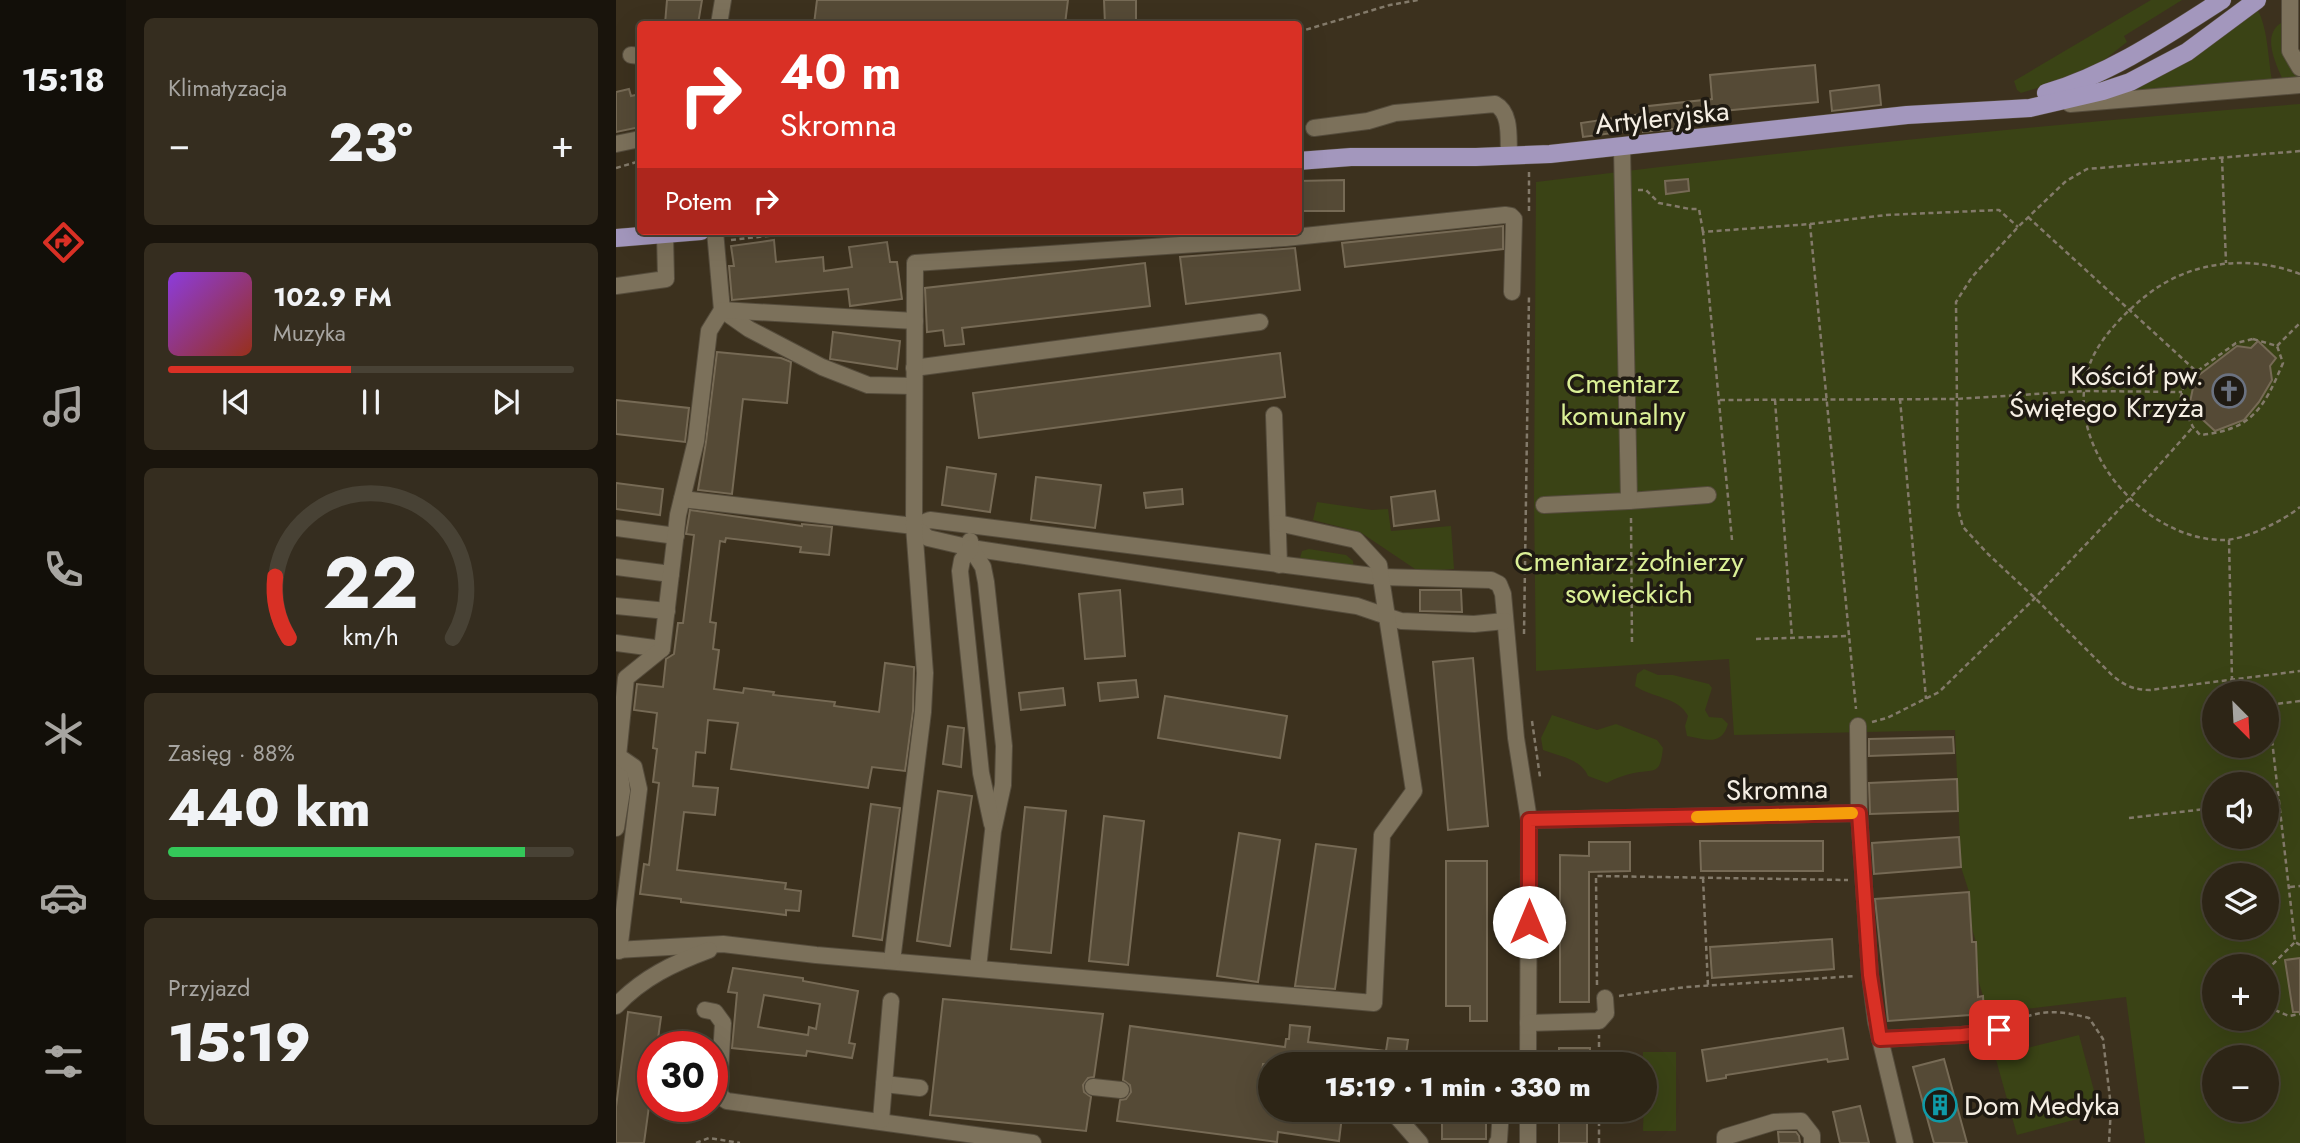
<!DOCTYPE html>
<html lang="pl">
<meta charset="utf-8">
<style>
:root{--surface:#2d2516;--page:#352d1f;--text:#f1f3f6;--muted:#a7a5a1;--line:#484235;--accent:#d93025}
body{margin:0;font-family:Jost,sans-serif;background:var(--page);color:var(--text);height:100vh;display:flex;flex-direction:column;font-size:26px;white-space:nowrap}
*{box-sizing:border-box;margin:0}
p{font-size:23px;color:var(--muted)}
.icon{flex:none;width:38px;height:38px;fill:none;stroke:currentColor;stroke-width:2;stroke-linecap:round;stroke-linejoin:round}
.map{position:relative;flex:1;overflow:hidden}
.side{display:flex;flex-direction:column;gap:18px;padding:18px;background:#19140c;width:490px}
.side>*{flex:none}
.guide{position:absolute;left:21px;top:21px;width:665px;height:214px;border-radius:7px;box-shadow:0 7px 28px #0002,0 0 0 2px var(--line);background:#d93025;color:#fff;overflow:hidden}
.needle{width:46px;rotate:156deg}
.tools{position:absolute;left:1586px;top:681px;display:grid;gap:14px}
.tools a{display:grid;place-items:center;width:77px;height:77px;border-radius:50%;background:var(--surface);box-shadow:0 7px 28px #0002,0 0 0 2px var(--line);font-size:35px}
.speed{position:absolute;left:21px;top:1031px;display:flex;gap:14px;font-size:35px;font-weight:700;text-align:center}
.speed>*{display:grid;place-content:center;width:91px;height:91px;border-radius:50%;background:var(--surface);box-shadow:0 7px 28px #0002,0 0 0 2px var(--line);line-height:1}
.speed .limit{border:10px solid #d22;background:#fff;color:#111}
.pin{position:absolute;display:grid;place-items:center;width:60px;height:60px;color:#fff;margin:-30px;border-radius:14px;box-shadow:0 4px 10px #0006}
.me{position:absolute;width:77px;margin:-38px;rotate:0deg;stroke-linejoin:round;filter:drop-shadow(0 0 5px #0008)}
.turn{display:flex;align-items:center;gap:24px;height:147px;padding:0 28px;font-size:32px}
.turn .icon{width:91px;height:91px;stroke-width:2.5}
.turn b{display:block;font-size:49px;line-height:60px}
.then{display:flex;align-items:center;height:66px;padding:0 28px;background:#0003;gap:14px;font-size:26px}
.big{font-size:52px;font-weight:800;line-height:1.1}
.side .widget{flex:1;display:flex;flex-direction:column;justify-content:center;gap:10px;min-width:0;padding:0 24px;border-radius:10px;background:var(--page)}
.side .dial{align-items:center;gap:0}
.dial svg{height:182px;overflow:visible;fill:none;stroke:var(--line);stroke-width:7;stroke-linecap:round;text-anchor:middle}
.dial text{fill:var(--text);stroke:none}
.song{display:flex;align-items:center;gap:21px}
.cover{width:84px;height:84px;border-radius:10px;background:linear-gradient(135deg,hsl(270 70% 55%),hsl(10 70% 35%))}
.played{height:7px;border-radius:4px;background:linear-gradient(90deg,var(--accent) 45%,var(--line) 45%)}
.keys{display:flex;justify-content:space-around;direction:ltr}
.heat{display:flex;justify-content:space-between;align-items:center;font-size:38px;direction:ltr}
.charge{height:10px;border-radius:5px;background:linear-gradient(90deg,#34c759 88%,var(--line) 0)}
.trip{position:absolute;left:642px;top:1052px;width:399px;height:70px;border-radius:35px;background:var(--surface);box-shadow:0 7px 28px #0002,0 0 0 2px var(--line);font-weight:800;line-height:70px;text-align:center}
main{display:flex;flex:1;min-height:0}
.tabs{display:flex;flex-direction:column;width:126px;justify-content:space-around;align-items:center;background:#120f09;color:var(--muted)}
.tabs .icon{width:49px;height:49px}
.tabs .current{color:var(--accent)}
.tabs b{font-size:32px;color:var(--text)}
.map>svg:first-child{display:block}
</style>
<main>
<nav class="tabs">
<b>15:18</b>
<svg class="icon current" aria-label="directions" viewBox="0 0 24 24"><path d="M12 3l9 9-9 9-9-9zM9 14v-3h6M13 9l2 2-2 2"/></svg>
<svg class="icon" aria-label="music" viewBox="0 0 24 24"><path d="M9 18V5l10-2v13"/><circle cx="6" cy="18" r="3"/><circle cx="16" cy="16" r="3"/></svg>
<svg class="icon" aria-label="phone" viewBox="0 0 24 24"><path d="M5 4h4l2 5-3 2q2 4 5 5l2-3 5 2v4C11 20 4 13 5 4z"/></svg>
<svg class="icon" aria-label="climate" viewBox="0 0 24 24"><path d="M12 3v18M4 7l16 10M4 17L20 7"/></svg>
<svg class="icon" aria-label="car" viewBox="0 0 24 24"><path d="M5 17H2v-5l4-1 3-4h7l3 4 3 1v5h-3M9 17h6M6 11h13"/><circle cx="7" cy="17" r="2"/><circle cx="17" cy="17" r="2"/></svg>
<svg class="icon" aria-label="filters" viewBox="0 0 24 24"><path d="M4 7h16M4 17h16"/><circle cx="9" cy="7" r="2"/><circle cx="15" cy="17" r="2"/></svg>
</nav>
<section class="side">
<div class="widget"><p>Klimatyzacja</p>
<div class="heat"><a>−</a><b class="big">23°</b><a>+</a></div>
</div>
<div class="widget">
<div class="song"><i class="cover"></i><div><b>102.9 FM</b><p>Muzyka</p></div></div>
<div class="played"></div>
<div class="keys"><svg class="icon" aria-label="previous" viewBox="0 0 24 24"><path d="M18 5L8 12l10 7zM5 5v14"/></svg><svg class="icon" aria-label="pause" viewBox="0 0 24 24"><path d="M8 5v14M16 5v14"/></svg><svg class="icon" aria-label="next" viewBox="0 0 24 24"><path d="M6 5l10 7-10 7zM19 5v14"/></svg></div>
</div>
<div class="widget dial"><svg viewBox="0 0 100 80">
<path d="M14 69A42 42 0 1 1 86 69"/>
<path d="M14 69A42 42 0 0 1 8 42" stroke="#d93025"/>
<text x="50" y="56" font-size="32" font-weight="700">22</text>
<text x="50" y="72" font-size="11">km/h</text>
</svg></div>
<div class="widget"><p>Zasięg · 88%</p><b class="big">440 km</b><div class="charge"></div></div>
<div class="widget"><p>Przyjazd</p><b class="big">15:19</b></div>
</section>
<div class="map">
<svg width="1684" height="1143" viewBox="0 0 1684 1143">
<rect width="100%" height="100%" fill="#3c311e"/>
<g fill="#3a4315" fill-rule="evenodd">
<path d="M1535 0H1566L1508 36 1511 42 1483 64 1441 82 1405 93 1401 90 1398 81Z"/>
<path d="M1641 9C1652 27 1652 59 1656 80L1511 91Z"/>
<path d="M1665 23 1667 53 1681 77 1666 78C1659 62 1646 35 1665 23Z"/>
<path d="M1684 104V1143H1529L1510 997 1368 1014 1367 996 1361 976 1360 942 1354 922 1353 892 1345 867 1339 730 1118 735 1113 659 920 671 918 495 920 182C1174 151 1429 124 1684 104ZM1598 693H1650V746H1598ZM1598 784H1650V836H1598ZM1598 875H1650V928H1598ZM1598 966H1650V1018H1598ZM1598 1057H1650V1110H1598Z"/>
<path d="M701 502 756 510 772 509 775 531 835 526 838 569 802 571 744 532 697 520Z"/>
<path d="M693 549 730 555 737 561 738 569 689 565 684 558 686 551Z"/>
<path d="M1028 669 1042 675H1057L1093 684 1096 688 1089 710 1093 717 1106 718 1112 724C1105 747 1090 739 1071 736L1069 726 1072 716C1063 697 1036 698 1019 686L1021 674Z"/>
<path d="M936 715 981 730 1000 724 1041 740 1047 748C1044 775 1040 769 1018 773 1008 775 1000 778 991 783L972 776C965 759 943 756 927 750L925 738Z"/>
<path d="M1463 1035 1484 1113 1401 1135 1379 1056Z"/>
<path d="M1027 1052H1060V1131H1027L1029 1064H1027Z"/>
</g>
<g fill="#554a36" stroke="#766a55" stroke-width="2" fill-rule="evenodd">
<path d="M51 0H86L82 24H49Z"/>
<path d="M201 0H452L449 24H198Z"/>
<path d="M488 0H520V24H489Z"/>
<path d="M1199 65 1202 102 1075 114 1076 127 1027 132V129L967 137 965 123 1025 114 1024 107 1096 99 1094 75Z"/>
<path d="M1263 85 1265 105 1216 111 1214 91Z"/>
<path d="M13 89 15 96 24 94V127L0 132V92Z"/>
<path d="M1072 179 1073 191 1050 194 1049 181Z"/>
<path d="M728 180V211H682V181Z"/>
<path d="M887 226V249L729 267 726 243Z"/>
<path d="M158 240 160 262 207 257 208 271 236 267 233 247 271 242 274 262H281L286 299 234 306 232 289 116 300 113 266H118L115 246Z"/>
<path d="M679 248 684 290 570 304 564 257Z"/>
<path d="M529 263 534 306 346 328 348 344 329 346 327 330 311 332 309 288Z"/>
<path d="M217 332 284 341 281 369 214 359Z"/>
<path d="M1642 341 1660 358 1654 366 1656 380 1643 402 1628 420 1599 431 1573 407 1579 378 1621 346 1635 348Z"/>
<path d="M101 352 165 358 175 362 171 403 127 399 116 494 82 490 90 442Z"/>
<path d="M664 353 669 397 363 438 357 393Z"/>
<path d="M0 400 73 408 69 442 0 434Z"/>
<path d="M331 467 380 474 374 512 326 505Z"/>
<path d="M420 477 485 485 479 528 415 520Z"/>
<path d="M0 483 47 489 44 515 0 509Z"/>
<path d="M566 489 567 504 530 508 528 493Z"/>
<path d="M819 491 823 520 778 526 775 497Z"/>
<path d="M74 510 186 526V524L216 527 213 555 184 552 185 547 110 538 109 542 104 541 94 622 100 623 97 649 103 650 98 689 127 693 128 688 158 692 157 695 219 702 218 706 263 712 269 663 298 667 297 711 289 771 256 767 252 788 115 769 122 723 92 720 89 753 80 752 77 786 102 788 99 815 68 812 61 870 170 883 169 889 185 891 183 911 170 910V915L65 902V899L24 894 28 864 33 865 43 783 37 782 41 749 37 748 41 713 18 710 21 684 47 687 50 659 58 654 62 623H67L78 535 70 534Z"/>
<path d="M504 590 509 656 469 659 463 594Z"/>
<path d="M804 590H845L846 612 804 611Z"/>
<path d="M857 658 872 826 832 830 817 662Z"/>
<path d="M520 680 522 697 484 701 482 683Z"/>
<path d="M447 688 449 705 405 710 403 693Z"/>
<path d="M549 696 671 716 664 758 542 738Z"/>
<path d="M332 726 348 728 345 767 327 764Z"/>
<path d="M1337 737 1338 753 1253 756V739Z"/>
<path d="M1341 779 1342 811 1254 814 1253 783Z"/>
<path d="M322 791 356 796 334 946 301 941Z"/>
<path d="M255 804 284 808 266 940 237 936Z"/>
<path d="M409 807 450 811 435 953 395 949Z"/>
<path d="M488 816 528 821 512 965 473 961Z"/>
<path d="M623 833 664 840 642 982 601 976Z"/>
<path d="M1343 837 1345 867 1258 874 1256 843Z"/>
<path d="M1084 841H1207V871H1085Z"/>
<path d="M973 842H1014V871L973 872V1002H944V855L973 856Z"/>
<path d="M700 844 740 849 719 989 679 986Z"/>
<path d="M830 861H871V1021H854V1006H830Z"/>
<path d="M1353 892 1356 942H1360L1362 997 1367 996 1368 1014 1272 1021 1259 899Z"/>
<path d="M1216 939 1218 969 1096 978 1094 947Z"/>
<path d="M1684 958V1012H1677L1669 960Z"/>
<path d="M117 968 187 978V981L242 991 233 1043 239 1044 236 1058 191 1051 190 1056 116 1048 121 993 112 992ZM148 995 204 1004 200 1029 193 1027 192 1035 142 1027Z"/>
<path d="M327 999 487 1014 478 1077 472 1078 467 1085 468 1092 475 1097 470 1131 314 1115Z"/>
<path d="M12 1012 45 1017 41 1046H37V1077L28 1143H0V1107Z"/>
<path d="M674 1025 694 1027 692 1042 770 1051 772 1038 792 1040 790 1054 805 1056 804 1064H647L644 1091 654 1092V1110H717L716 1114 726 1116 723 1141 662 1132 661 1142 501 1121 504 1100 510 1099 515 1092 514 1085 507 1080 514 1026 669 1047 670 1039H673Z"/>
<path d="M1227 1028 1232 1059 1212 1062 1211 1059 1110 1075V1078L1091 1081 1086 1050Z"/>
<rect x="943" y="1048" width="31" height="16"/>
<path d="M1328 1059 1351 1143H1318L1297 1067Z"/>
<path d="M1244 1106 1253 1143H1224L1217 1112Z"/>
<path d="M840 1110H870V1139H826V1111Z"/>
<rect x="943" y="1110" width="28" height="33"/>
<path d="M1162 1132H1180L1183 1136 1184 1143H1163Z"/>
</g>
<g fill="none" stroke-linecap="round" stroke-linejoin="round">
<defs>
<g id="minor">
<path d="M1674 0V51L1684 68"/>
<path d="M103 24 107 0"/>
<path d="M15 55 24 56"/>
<path d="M1454 104 1684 85"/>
<path d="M698 128 752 121 779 113 879 104C896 113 892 139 893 156"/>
<path d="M0 144 24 139"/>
<path d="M99 231 106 310 133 329 206 367 252 385 298 386"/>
<path d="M0 286 50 279 49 235"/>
<path d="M298 368 644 322"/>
<path d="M658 415 663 565"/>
<path d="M66 499 298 526 314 520 765 577 875 580 883 584 887 594 900 738 913 820 912 1064"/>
<path d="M1013 501 1092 495"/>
<path d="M928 505 1013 501 1006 148"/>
<path d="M298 526 312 538 355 548 741 606 785 621 858 624 889 621"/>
<path d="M0 528 60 536"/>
<path d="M354 541 355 548 367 567 370 582 388 746 387 785 377 831 362 968"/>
<path d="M355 548 346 560 344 571 365 773 376 824"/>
<path d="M0 567 55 574"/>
<path d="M0 606 51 611"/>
<path d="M0 643 46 649"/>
<path d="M1242 726 1243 813"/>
<path d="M0 756H2L6 791 0 828"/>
<path d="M913 820 1243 813 1254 975 1260 1022 1289 1143"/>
<path d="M0 950 107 944 200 955 758 1003 766 835 798 791 763 565 740 540 662 523"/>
<path d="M3 951 23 789 18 767 2 756 10 678 46 649 62 515 80 441 93 331 106 310 299 321"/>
<path d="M276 961 307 712 309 673 298 526 299 263 669 238 889 215 895 216 898 219 896 292"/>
<path d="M0 1006C26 978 58 963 93 950"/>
<path d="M89 1010 99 1012 107 1023 103 1088 105 1097 111 1101 417 1143"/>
<path d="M912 1023 983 1021 990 1013 989 998"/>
<path d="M1264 1039 1346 1035 1383 1030"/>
<path d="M870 1063 881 1064"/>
<path d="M268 1084 304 1088"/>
<path d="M477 1087 505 1090"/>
<path d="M775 1110 804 1143"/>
<path d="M265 1120 275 1001"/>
<path d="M881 1143 883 1140 885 1110"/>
<path d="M912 1143V1110"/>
<path d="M1109 1143V1137L1158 1122 1185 1121 1196 1135V1143"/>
</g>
<g id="major">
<path d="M1430 93C1494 74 1550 36 1606 0"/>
<path d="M682 161 735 157H860L934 154 1291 115 1414 108 1487 91 1514 82 1571 52 1641 0"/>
<path d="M0 238 85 231"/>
</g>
</defs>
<use href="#minor" stroke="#554c3c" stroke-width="18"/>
<use href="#major" stroke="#554c3c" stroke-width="19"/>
<g stroke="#837a6a" stroke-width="2.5" stroke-dasharray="5 3.5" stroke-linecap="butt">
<path d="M682 32 774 5 802 0"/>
<path d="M1684 151 1471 169 1450 181 1402 227 1356 277 1340 302 1342 509 1347 527 1372 554 1419 598 1497 676C1509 686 1519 690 1534 690L1684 671"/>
<path d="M1606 158 1610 263"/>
<path d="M0 168 24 161"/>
<path d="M913 172V211"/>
<path d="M1022 190H1030L1043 203 1074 209H1083L1087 232"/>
<path d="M1412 217 1580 371"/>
<path d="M1194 224 1270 215 1383 210 1402 227"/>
<path d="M115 240 196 231"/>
<path d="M1684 274C1637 256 1584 260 1542 287 1518 303 1486 334 1475 361 1442 441 1526 540 1607 540 1629 540 1667 521 1684 507"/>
<path d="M1637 339 1661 346 1667 363C1648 408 1636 430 1584 435L1577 427 1564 401 1569 380 1620 343Z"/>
<path d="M1661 346 1684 323"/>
<path d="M1284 399 1310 699"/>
<path d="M1104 400 1340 399 1468 391 1566 392"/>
<path d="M1159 400 1176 638"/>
<path d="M1015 518 1016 644"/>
<path d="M1116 540 1087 232 1194 224 1240 709"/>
<path d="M1613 540 1616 680"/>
<path d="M908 634 913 295"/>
<path d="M1140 639 1232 636"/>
<path d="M1684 701 1652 705 1679 942 1684 945"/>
<path d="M916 721 924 777"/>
<path d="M1256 722 1271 718 1323 692 1419 598 1513 499 1577 427"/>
<path d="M1650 801 1663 799"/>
<path d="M1513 818 1598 808"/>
<path d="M1087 878 1092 986"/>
<path d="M1674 887 1684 886"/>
<path d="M1650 979 1651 970 1679 942"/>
<path d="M981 985 980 876 1232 880"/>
<path d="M1003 996 1070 987 1240 976"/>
<path d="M1650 997 1654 1008 1673 1016 1684 1014"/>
<path d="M1395 1023C1424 1009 1442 1010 1473 1018L1487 1039 1495 1107 1493 1143"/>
<path d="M983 1064V1035"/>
<path d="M80 1143 93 1138 124 1143"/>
<path d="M983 1143V1110"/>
</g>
<use href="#minor" stroke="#7c715b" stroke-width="16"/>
<use href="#major" stroke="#a397bd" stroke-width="18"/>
</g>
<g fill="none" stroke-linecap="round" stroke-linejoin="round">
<defs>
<path id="route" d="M913 922V820L1243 813 1254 975 1264 1039 1346 1035 1383 1030"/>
</defs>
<use href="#route" stroke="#8d1f18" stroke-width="18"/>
<use href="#route" stroke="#d93025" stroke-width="12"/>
<path stroke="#f59e0b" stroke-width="12" d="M1081 817 1236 813"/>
</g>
<defs>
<symbol id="church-ring" viewBox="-11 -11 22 22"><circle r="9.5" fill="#1f1a12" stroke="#6b7280" stroke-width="1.5"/><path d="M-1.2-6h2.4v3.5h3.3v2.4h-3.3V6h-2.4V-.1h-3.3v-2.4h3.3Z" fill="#6b7280"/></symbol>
<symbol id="building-ring" viewBox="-11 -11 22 22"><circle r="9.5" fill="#1f1a12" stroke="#0f9aa8" stroke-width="1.5"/><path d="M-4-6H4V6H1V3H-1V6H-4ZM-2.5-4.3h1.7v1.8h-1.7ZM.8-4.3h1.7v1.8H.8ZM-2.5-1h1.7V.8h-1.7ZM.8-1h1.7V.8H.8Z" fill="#0f9aa8"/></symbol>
</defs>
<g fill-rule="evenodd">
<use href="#church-ring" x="1594" y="372" width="38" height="38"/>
<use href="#building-ring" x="1305" y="1086" width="38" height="38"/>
</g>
<g text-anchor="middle" stroke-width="7" stroke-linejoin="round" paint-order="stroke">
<g font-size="28" fill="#f5eee3" stroke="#1f1a12">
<text transform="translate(1046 117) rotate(-6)" y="10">Artyleryjska</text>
<text transform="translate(1161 789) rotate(-1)" y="10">Skromna</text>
</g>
<g font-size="28" fill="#f5eee3" stroke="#1f1a12" text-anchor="end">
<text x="1588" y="385">Kościół pw.<tspan x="1588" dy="32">Świętego Krzyża</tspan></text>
<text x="1348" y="1115" text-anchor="start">Dom Medyka</text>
</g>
<g font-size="28" fill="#daef96" stroke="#1f1a12">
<text x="1007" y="393">Cmentarz<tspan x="1007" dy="32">komunalny</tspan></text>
<text x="1013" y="571">Cmentarz żołnierzy<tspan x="1013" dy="32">sowieckich</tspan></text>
</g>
</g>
</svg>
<div class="tools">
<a><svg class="needle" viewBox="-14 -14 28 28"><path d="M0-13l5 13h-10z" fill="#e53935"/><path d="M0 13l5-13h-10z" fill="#a7a5a1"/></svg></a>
<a><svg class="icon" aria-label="sound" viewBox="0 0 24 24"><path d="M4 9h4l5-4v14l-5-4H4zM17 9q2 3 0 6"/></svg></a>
<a><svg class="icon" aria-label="layers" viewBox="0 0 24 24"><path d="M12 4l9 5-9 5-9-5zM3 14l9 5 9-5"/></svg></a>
<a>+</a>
<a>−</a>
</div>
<div class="speed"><div class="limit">30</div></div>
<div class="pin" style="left:1383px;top:1030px;background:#d93025"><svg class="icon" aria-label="arrive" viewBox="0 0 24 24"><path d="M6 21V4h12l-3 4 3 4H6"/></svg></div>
<svg class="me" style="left:913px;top:922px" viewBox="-20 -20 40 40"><circle r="19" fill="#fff"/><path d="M0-13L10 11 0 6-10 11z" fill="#d93025"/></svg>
<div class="trip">15:19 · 1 min · 330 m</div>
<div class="guide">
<div class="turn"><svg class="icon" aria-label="right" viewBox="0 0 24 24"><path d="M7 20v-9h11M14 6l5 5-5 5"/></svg><div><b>40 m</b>Skromna</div></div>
<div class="then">Potem<svg class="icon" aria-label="right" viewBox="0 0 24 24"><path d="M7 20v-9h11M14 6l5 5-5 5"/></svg></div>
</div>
</div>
</main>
